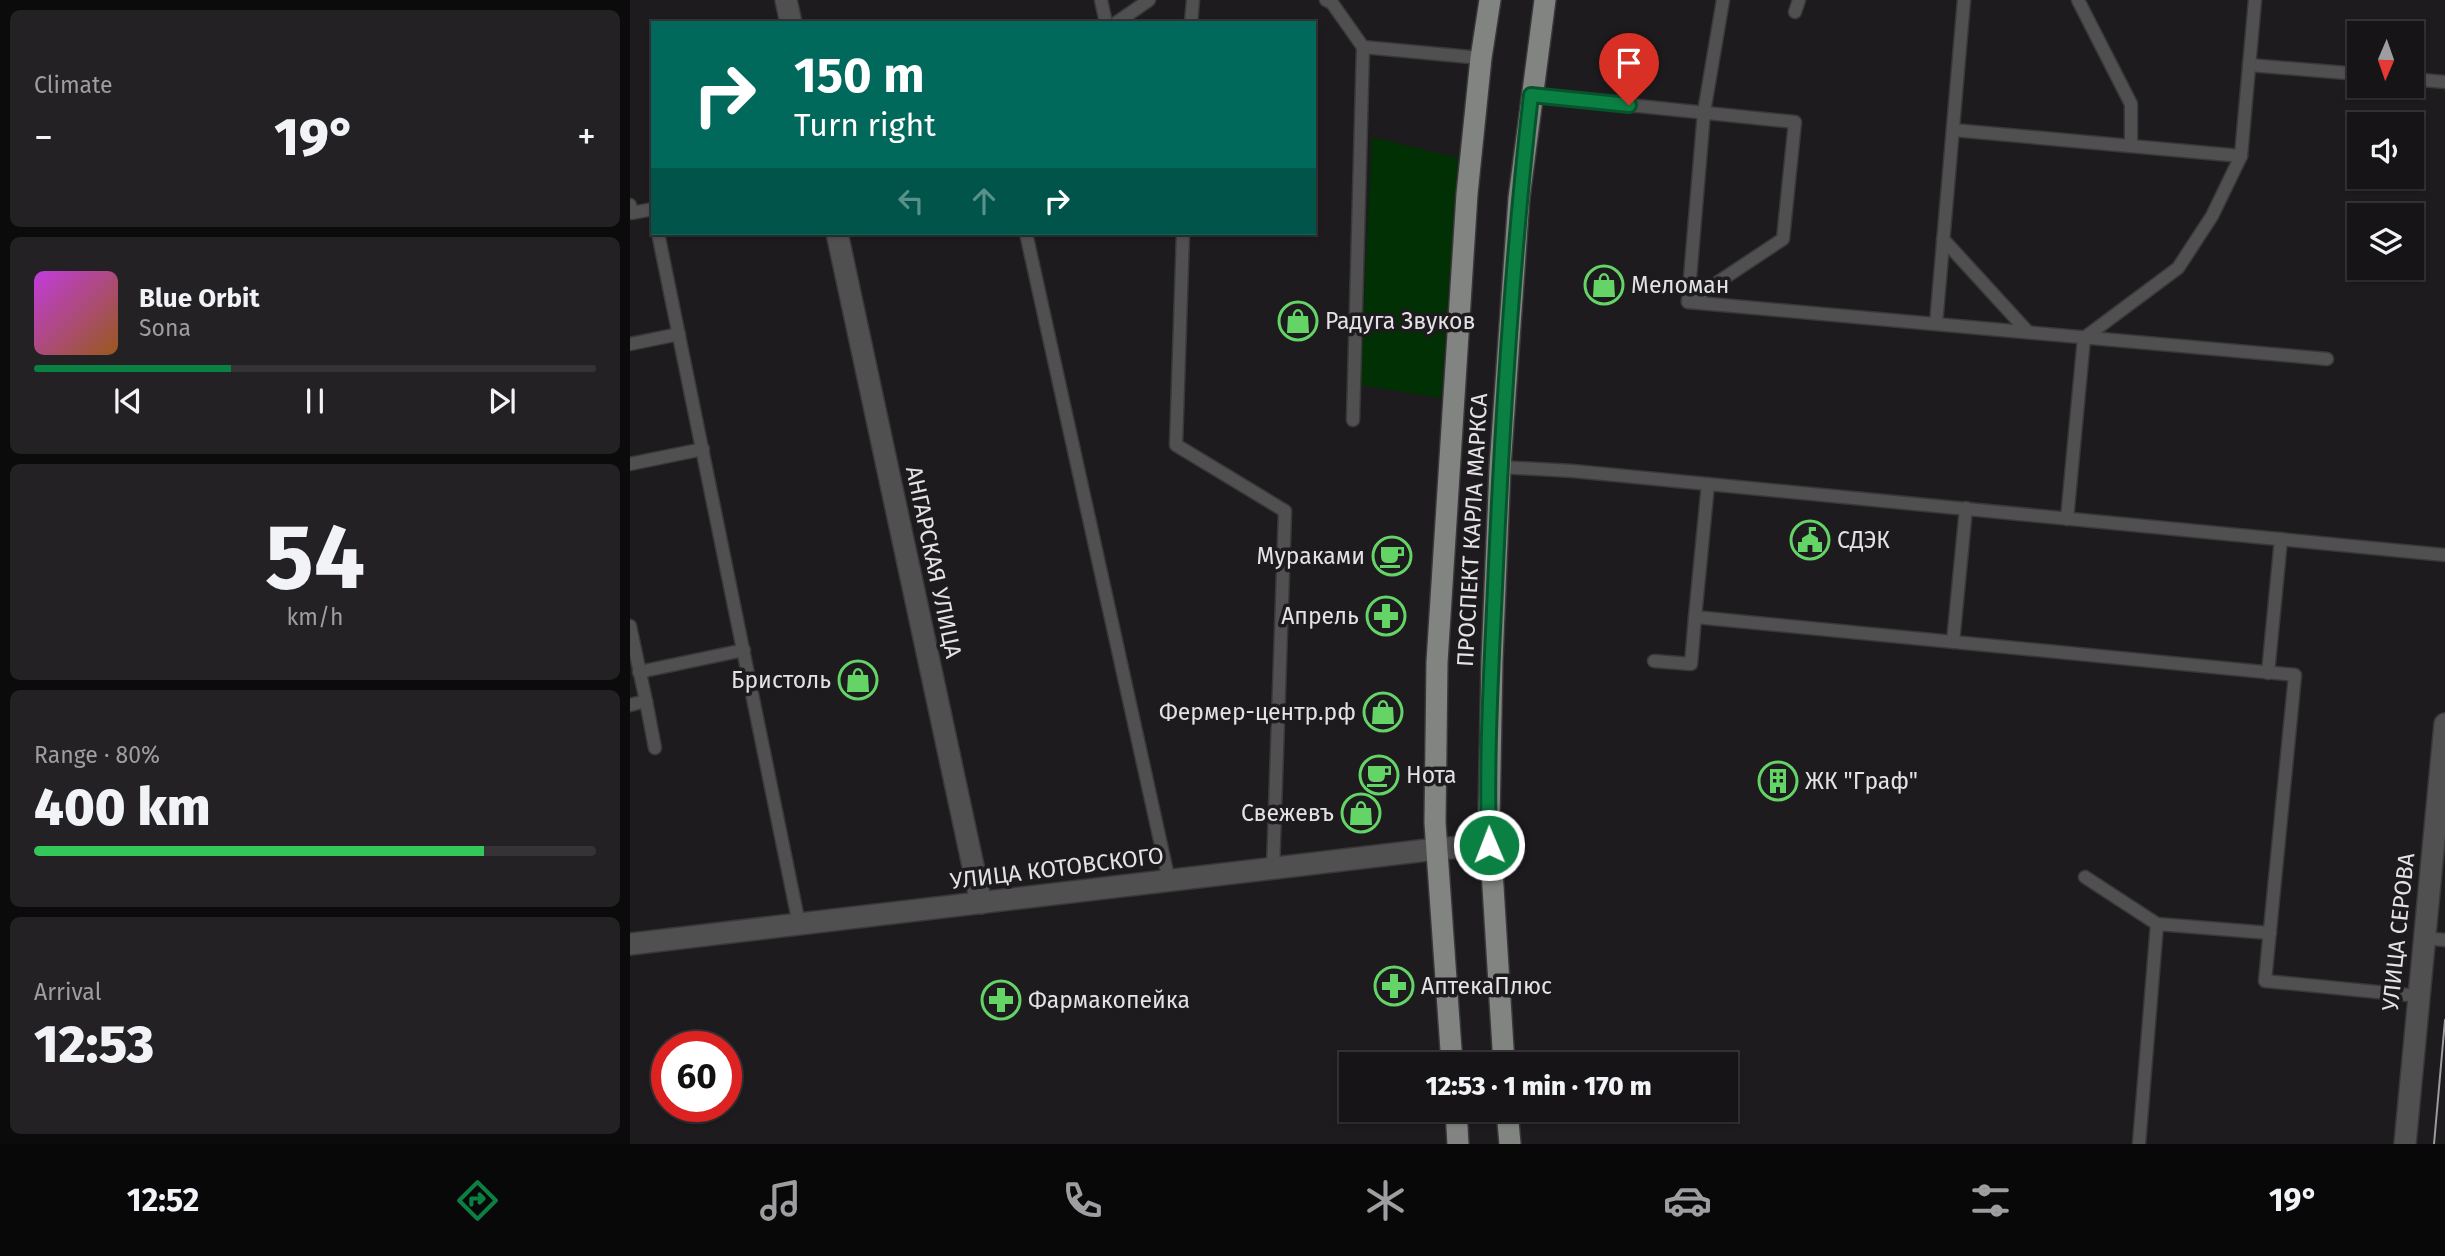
<!DOCTYPE html>
<meta charset="utf-8">
<style>
:root{--surface:#161416;--page:#232123;--text:#f1f3f6;--muted:#9e9ea1;--line:#353335;--accent:#0b8043}
body{margin:0;font-family:"Fira Sans",sans-serif;background:var(--page);color:var(--text);height:100vh;display:flex;flex-direction:column;font-size:26px;white-space:nowrap}
*{box-sizing:border-box;margin:0}
p{font-size:23px;color:var(--muted)}
.icon{flex:none;width:38px;height:38px;fill:none;stroke:currentColor;stroke-width:2;stroke-linecap:round;stroke-linejoin:round}
.map{position:relative;flex:1;overflow:hidden}
.drawer{display:flex;flex-direction:column;gap:10px;padding:10px;background:#0c0b0c;width:630px}
.drawer>*{flex:none}
.top-card{position:absolute;left:21px;top:21px;width:665px;height:214px;border-radius:0px;box-shadow:0 2px 5px #0004,0 0 0 2px var(--line);background:#00695c;color:#fff;overflow:hidden}
.needle{width:46px;rotate:182deg}
.tools{position:absolute;left:1717px;top:21px;display:grid;gap:14px}
.tools a{display:grid;place-items:center;width:77px;height:77px;border-radius:0px;background:var(--surface);box-shadow:0 2px 5px #0004,0 0 0 2px var(--line);font-size:35px}
.speed{position:absolute;left:21px;top:1031px;display:flex;gap:14px;font-size:35px;font-weight:700;text-align:center}
.speed>*{display:grid;place-content:center;width:91px;height:91px;border-radius:50%;background:var(--surface);box-shadow:0 2px 5px #0004,0 0 0 2px var(--line);line-height:1}
.speed .limit{border:10px solid #d22;background:#fff;color:#111}
.pin{position:absolute;display:grid;place-items:center;width:60px;height:60px;color:#fff;margin:-72px -30px;border-radius:50% 50% 50% 0;rotate:-45deg;box-shadow:0 0 7px #0007}
.pin .icon{rotate:45deg}
.me{position:absolute;width:77px;margin:-38px;rotate:359deg;stroke-linejoin:round;filter:drop-shadow(0 0 5px #0008)}
.turn{display:flex;align-items:center;gap:24px;height:147px;padding:0 28px;font-size:32px}
.turn .icon{width:91px;height:91px;stroke-width:2.5}
.turn b{display:block;font-size:49px;line-height:60px}
.lanes{display:flex;align-items:center;height:66px;padding:0 28px;background:#0003;justify-content:center;gap:35px;direction:ltr}
.lanes .off{opacity:.35}
.big{font-size:52px;font-weight:800;line-height:1.1}
.drawer .tile{flex:1;display:flex;flex-direction:column;justify-content:center;gap:10px;min-width:0;padding:0 24px;border-radius:10px;background:var(--page)}
.drawer .dial{align-items:center;gap:0}
.dial b{font-size:91px;line-height:1}
.song{display:flex;align-items:center;gap:21px}
.cover{width:84px;height:84px;border-radius:10px;background:linear-gradient(135deg,hsl(290 70% 55%),hsl(30 70% 35%))}
.played{height:7px;border-radius:4px;background:linear-gradient(90deg,var(--accent) 35%,var(--line) 35%)}
.keys{display:flex;justify-content:space-around;direction:ltr}
.heat{display:flex;justify-content:space-between;align-items:center;font-size:38px;direction:ltr}
.charge{height:10px;border-radius:5px;background:linear-gradient(90deg,#34c759 80%,var(--line) 0)}
.trip{position:absolute;left:709px;top:1052px;width:399px;height:70px;border-radius:0px;background:var(--surface);box-shadow:0 2px 5px #0004,0 0 0 2px var(--line);font-weight:800;line-height:70px;text-align:center}
.tab-bar{display:flex;height:112px;justify-content:space-around;align-items:center;background:#090809;color:var(--muted)}
.tab-bar .icon{width:49px;height:49px}
.tab-bar .on{color:var(--accent)}
.tab-bar b{font-size:32px;color:var(--text)}
main{display:flex;flex:1;min-height:0}
.map>svg:first-child{display:block}
</style>
<main>
<section class="drawer">
<div class="tile"><p>Climate</p>
<div class="heat"><a>−</a><b class="big">19°</b><a>+</a></div>
</div>
<div class="tile">
<div class="song"><i class="cover"></i><div><b>Blue Orbit</b><p>Sona</p></div></div>
<div class="played"></div>
<div class="keys"><svg class="icon" aria-label="previous" viewBox="0 0 24 24"><path d="M18 5L8 12l10 7zM5 5v14"/></svg><svg class="icon" aria-label="pause" viewBox="0 0 24 24"><path d="M8 5v14M16 5v14"/></svg><svg class="icon" aria-label="next" viewBox="0 0 24 24"><path d="M6 5l10 7-10 7zM19 5v14"/></svg></div>
</div>
<div class="tile dial"><b>54</b><p>km/h</p></div>
<div class="tile"><p>Range · 80%</p><b class="big">400 km</b><div class="charge"></div></div>
<div class="tile"><p>Arrival</p><b class="big">12:53</b></div>
</section>
<div class="map">
<svg width="1815" height="1144" viewBox="0 0 1815 1144">
<rect width="100%" height="100%" fill="#1d1b1e"/>
<path fill="#003003" d="M742 137 828 158 811 398 730 385Z"/>
<g fill="none" stroke-linecap="round" stroke-linejoin="round">
<defs>
<g id="service">
<path d="M471 0 476 23"/>
<path d="M696 0 702 3 733 47 723 420"/>
<path d="M1448 0 1501 104V146"/>
<path d="M1165 12 1169 0"/>
<path d="M486 23 519 0"/>
<path d="M561 23 563 0"/>
<path d="M733 47 851 58"/>
<path d="M1619 65 1729 74"/>
<path d="M1782 79 1815 82"/>
<path d="M901 95 1165 122 1153 239 1058 302"/>
<path d="M1323 130 1611 156 1625 0"/>
<path d="M0 205 2 213 23 209"/>
<path d="M28 233 169 924"/>
<path d="M396 233 539 881"/>
<path d="M553 233 546 445 655 511 643 869"/>
<path d="M1313 239 1398 332"/>
<path d="M1058 302 1697 359"/>
<path d="M1058 302 1074 112 1093 0"/>
<path d="M1306 324 1334 0"/>
<path d="M0 344 49 334"/>
<path d="M0 464 73 449"/>
<path d="M870 467 943 471 1815 555"/>
<path d="M1078 484 1065 617 1665 675 1635 981 1788 996"/>
<path d="M1437 519 1454 338 1548 268 1582 216 1611 156"/>
<path d="M0 626 16 701 0 705"/>
<path d="M1323 642 1336 508"/>
<path d="M1024 661 1061 664 1065 617"/>
<path d="M9 672 114 650"/>
<path d="M1638 673 1651 539"/>
<path d="M16 701 25 748"/>
<path d="M1455 877 1527 924 1640 933"/>
<path d="M1794 938 1815 940"/>
<path d="M1509 1144 1527 924"/>
</g>
<g id="minor">
<path d="M156 0 161 23"/>
<path d="M207 233 351 903"/>
<path d="M0 944 806 849 859 845"/>
</g>
<path id="tertiary" d="M1775 1144 1815 724"/>
<g id="primary">
<path d="M822 1064 805 823 807 662 837 194 851 58 860 0"/>
<path d="M874 1064 859 822 862 661 870 467 889 198 915 0"/>
<path d="M826 1110 828 1144"/>
<path d="M877 1110 880 1144"/>
</g>
</defs>
<use href="#service" stroke="#39373a" stroke-width="15"/>
<use href="#minor" stroke="#39373a" stroke-width="24"/>
<use href="#tertiary" stroke="#39373a" stroke-width="24"/>
<use href="#primary" stroke="#39373a" stroke-width="24"/>
<use href="#service" stroke="#4f504f" stroke-width="12"/>
<use href="#minor" stroke="#4f504f" stroke-width="21"/>
<use href="#tertiary" stroke="#4f504f" stroke-width="21"/>
<use href="#primary" stroke="#818481" stroke-width="21"/>
<path stroke="#9b9a9c" stroke-width="2" d="M1804 1144 1815 1020"/>
</g>
<g fill="none" stroke-linecap="round" stroke-linejoin="round">
<defs>
<path id="route" d="M859 845C856 752 862 658 866 565 873 408 883 251 901 95L999 105"/>
</defs>
<use href="#route" stroke="#07532c" stroke-width="18"/>
<use href="#route" stroke="#0b8043" stroke-width="12"/>
</g>
<defs>
<symbol id="shop-ring" viewBox="-11 -11 22 22"><circle r="9.5" fill="#1d1b1e" stroke="#65d467" stroke-width="1.5"/><path d="M-5-2.5h2.3a2.7 3.5 0 0 1 5.4 0H5L5.5 6h-11ZM-1.5-2.5h3a1.5 2.3 0 0 0-3 0Z" fill="#65d467"/></symbol>
<symbol id="civic-ring" viewBox="-11 -11 22 22"><circle r="9.5" fill="#1d1b1e" stroke="#65d467" stroke-width="1.5"/><path d="M-.6-6.5H3V-4.5H.6V-3L4-1V1h2V6H-6V1h2V-1L-.6-3ZM-1.2 2.5V6h2.4V2.5Z" fill="#65d467"/></symbol>
<symbol id="cafe-ring" viewBox="-11 -11 22 22"><circle r="9.5" fill="#1d1b1e" stroke="#65d467" stroke-width="1.5"/><path d="M-5.5-4.5H6V0H3Q3 3.5 0 3.5H-2.5Q-5.5 3.5-5.5 0ZM3-3.2v2h1.7v-2ZM-6 4.5H4V6H-6Z" fill="#65d467"/></symbol>
<symbol id="pharmacy-ring" viewBox="-11 -11 22 22"><circle r="9.5" fill="#1d1b1e" stroke="#65d467" stroke-width="1.5"/><path d="M-2-6h4v4h4v4h-4v4h-4v-4h-4v-4h4Z" fill="#65d467"/></symbol>
<symbol id="building-ring" viewBox="-11 -11 22 22"><circle r="9.5" fill="#1d1b1e" stroke="#65d467" stroke-width="1.5"/><path d="M-4-6H4V6H1V3H-1V6H-4ZM-2.5-4.3h1.7v1.8h-1.7ZM.8-4.3h1.7v1.8H.8ZM-2.5-1h1.7V.8h-1.7ZM.8-1h1.7V.8H.8Z" fill="#65d467"/></symbol>
</defs>
<g fill-rule="evenodd">
<use href="#shop-ring" x="952" y="263" width="44" height="44"/>
<use href="#shop-ring" x="646" y="299" width="44" height="44"/>
<use href="#civic-ring" x="1158" y="518" width="44" height="44"/>
<use href="#cafe-ring" x="740" y="534" width="44" height="44"/>
<use href="#pharmacy-ring" x="734" y="594" width="44" height="44"/>
<use href="#shop-ring" x="206" y="658" width="44" height="44"/>
<use href="#shop-ring" x="731" y="690" width="44" height="44"/>
<use href="#cafe-ring" x="727" y="753" width="44" height="44"/>
<use href="#building-ring" x="1126" y="759" width="44" height="44"/>
<use href="#shop-ring" x="709" y="791" width="44" height="44"/>
<use href="#pharmacy-ring" x="742" y="964" width="44" height="44"/>
<use href="#pharmacy-ring" x="349" y="978" width="44" height="44"/>
</g>
<g text-anchor="middle" stroke-width="7" stroke-linejoin="round" paint-order="stroke">
<g font-size="23" fill="#e3e2e4" stroke="#1d1b1e" text-anchor="start">
<text x="1001" y="293">Меломан</text>
<text x="695" y="329">Радуга Звуков</text>
<text x="1207" y="548">СДЭК</text>
<text x="735" y="564" text-anchor="end">Мураками</text>
<text x="729" y="624" text-anchor="end">Апрель</text>
<text x="201" y="688" text-anchor="end">Бристоль</text>
<text x="726" y="720" text-anchor="end">Фермер-центр.рф</text>
<text x="776" y="783">Нота</text>
<text x="1175" y="789">ЖК "Граф"</text>
<text x="704" y="821" text-anchor="end">Свежевъ</text>
<text x="791" y="994">АптекаПлюс</text>
<text x="398" y="1008">Фармакопейка</text>
</g>
<g font-size="23" fill="#e3e2e4" stroke="#1d1b1e">
<text transform="translate(842 530) rotate(-87)" y="8">ПРОСПЕКТ КАРЛА МАРКСА</text>
<text transform="translate(304 562) rotate(78)" y="8">АНГАРСКАЯ УЛИЦА</text>
<text transform="translate(427 868) rotate(-7)" y="8">УЛИЦА КОТОВСКОГО</text>
<text transform="translate(1768 932) rotate(-84)" y="8">УЛИЦА СЕРОВА</text>
</g>
</g>
</svg>
<div class="tools">
<a><svg class="needle" viewBox="-14 -14 28 28"><path d="M0-13l5 13h-10z" fill="#e53935"/><path d="M0 13l5-13h-10z" fill="#9e9ea1"/></svg></a>
<a><svg class="icon" aria-label="sound" viewBox="0 0 24 24"><path d="M4 9h4l5-4v14l-5-4H4zM17 9q2 3 0 6"/></svg></a>
<a><svg class="icon" aria-label="layers" viewBox="0 0 24 24"><path d="M12 4l9 5-9 5-9-5zM3 14l9 5 9-5"/></svg></a>
</div>
<div class="speed"><div class="limit">60</div></div>
<div class="pin" style="left:999px;top:105px;background:#d93025"><svg class="icon" aria-label="arrive" viewBox="0 0 24 24"><path d="M6 21V4h12l-3 4 3 4H6"/></svg></div>
<svg class="me" style="left:859px;top:845px" viewBox="-20 -20 40 40"><circle r="17" fill="#0b8043" stroke="#fff" stroke-width="3"/><path d="M0-11L8 9 0 5-8 9z" fill="#fff"/></svg>
<div class="trip">12:53 · 1 min · 170 m</div>
<div class="top-card">
<div class="turn"><svg class="icon" aria-label="right" viewBox="0 0 24 24"><path d="M7 20v-9h11M14 6l5 5-5 5"/></svg><div><b>150 m</b>Turn right</div></div>
<div class="lanes"><svg class="icon off" aria-label="left" viewBox="0 0 24 24"><path d="M17 20v-9H6M10 6l-5 5 5 5"/></svg><svg class="icon off" aria-label="ahead" viewBox="0 0 24 24"><path d="M12 20V5M6 11l6-6 6 6"/></svg><svg class="icon" aria-label="right" viewBox="0 0 24 24"><path d="M7 20v-9h11M14 6l5 5-5 5"/></svg></div>
</div>
</div>
</main>
<nav class="tab-bar">
<b>12:52</b>
<svg class="icon on" aria-label="directions" viewBox="0 0 24 24"><path d="M12 3l9 9-9 9-9-9zM9 14v-3h6M13 9l2 2-2 2"/></svg>
<svg class="icon" aria-label="music" viewBox="0 0 24 24"><path d="M9 18V5l10-2v13"/><circle cx="6" cy="18" r="3"/><circle cx="16" cy="16" r="3"/></svg>
<svg class="icon" aria-label="phone" viewBox="0 0 24 24"><path d="M5 4h4l2 5-3 2q2 4 5 5l2-3 5 2v4C11 20 4 13 5 4z"/></svg>
<svg class="icon" aria-label="climate" viewBox="0 0 24 24"><path d="M12 3v18M4 7l16 10M4 17L20 7"/></svg>
<svg class="icon" aria-label="car" viewBox="0 0 24 24"><path d="M5 17H2v-5l4-1 3-4h7l3 4 3 1v5h-3M9 17h6M6 11h13"/><circle cx="7" cy="17" r="2"/><circle cx="17" cy="17" r="2"/></svg>
<svg class="icon" aria-label="filters" viewBox="0 0 24 24"><path d="M4 7h16M4 17h16"/><circle cx="9" cy="7" r="2"/><circle cx="15" cy="17" r="2"/></svg>
<b>19°</b>
</nav>
